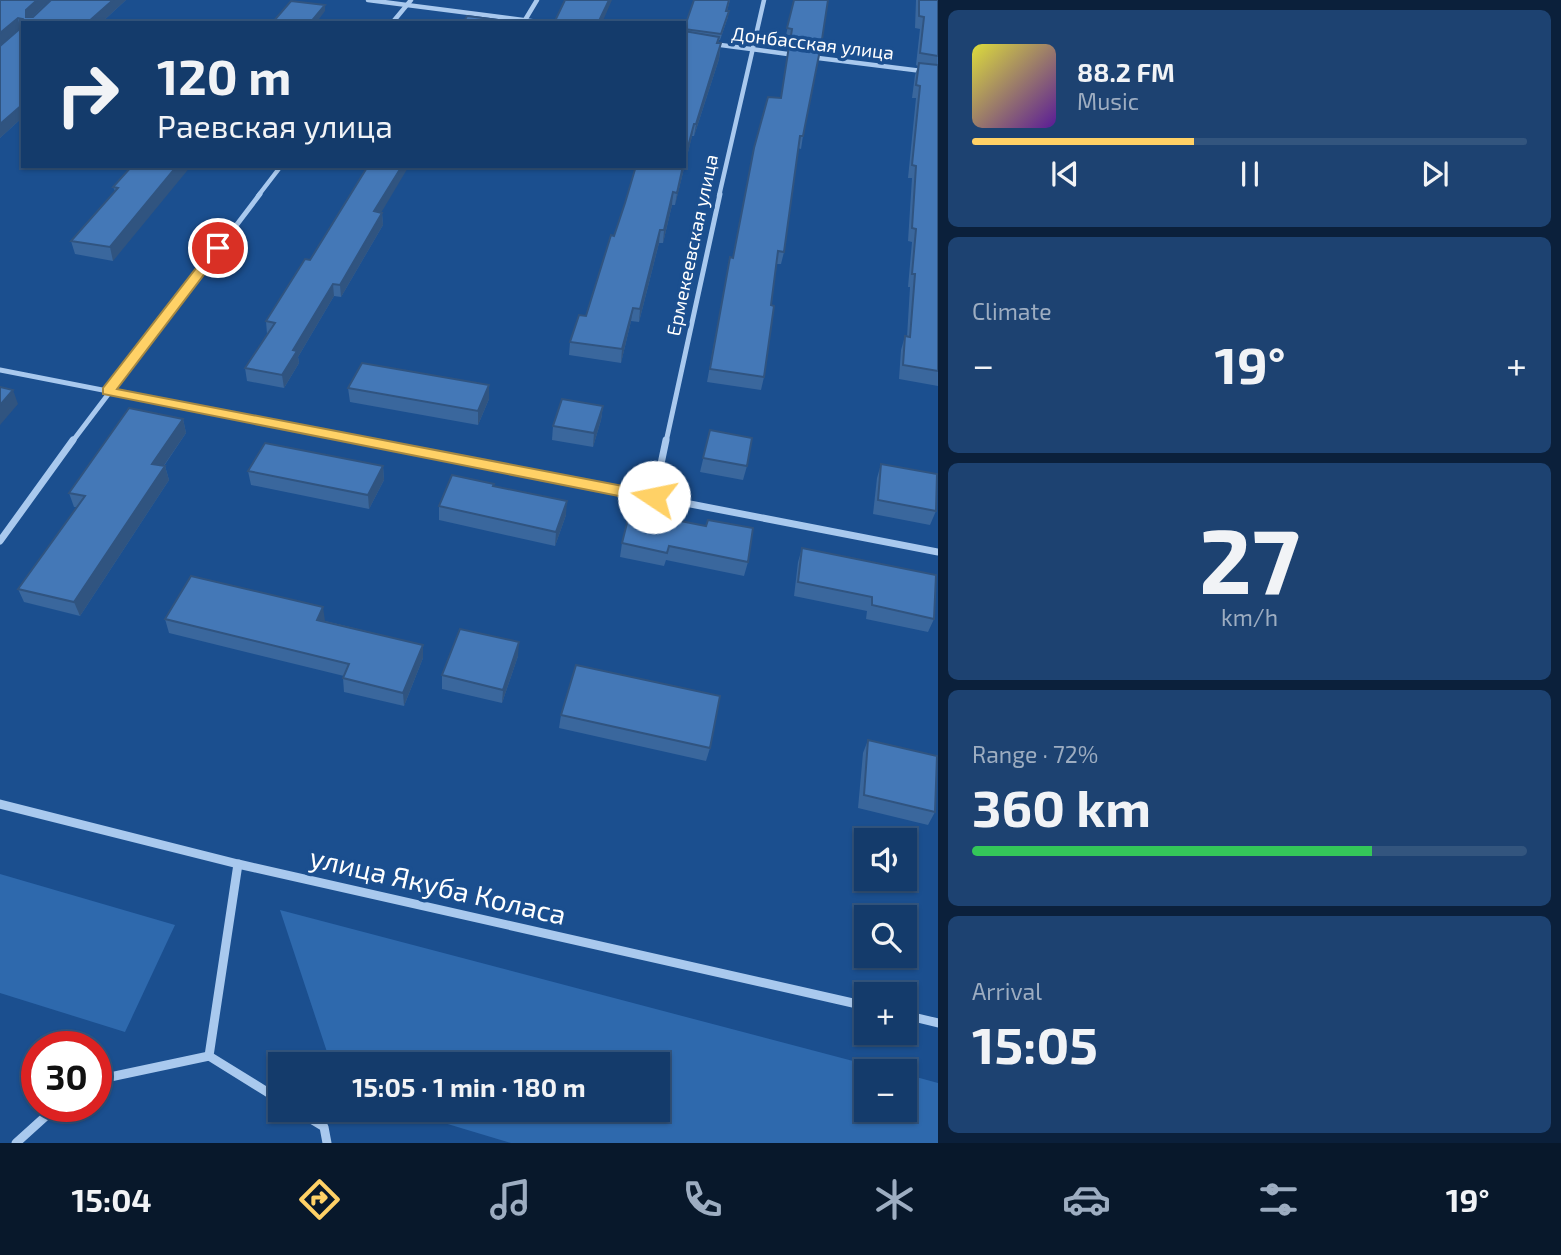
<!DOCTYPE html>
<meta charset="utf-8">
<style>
:root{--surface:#143b6b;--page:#1d4271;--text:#f1f3f6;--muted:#9dadc1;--line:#33557e;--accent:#ffd166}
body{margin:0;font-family:"Exo 2",sans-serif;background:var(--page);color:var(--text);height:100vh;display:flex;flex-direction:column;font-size:26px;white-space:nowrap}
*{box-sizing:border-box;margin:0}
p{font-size:23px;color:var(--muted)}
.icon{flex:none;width:38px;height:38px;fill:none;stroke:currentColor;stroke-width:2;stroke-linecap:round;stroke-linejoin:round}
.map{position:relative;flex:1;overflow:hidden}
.drawer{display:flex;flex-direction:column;gap:10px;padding:10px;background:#0b203b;width:623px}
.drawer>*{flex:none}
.hud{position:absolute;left:21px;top:21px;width:665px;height:147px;border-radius:0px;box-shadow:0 2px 5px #0004,0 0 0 2px var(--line);background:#143b6b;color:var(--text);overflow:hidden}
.buttons{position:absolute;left:854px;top:828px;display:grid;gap:14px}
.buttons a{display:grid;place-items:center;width:63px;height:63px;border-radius:0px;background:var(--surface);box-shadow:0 2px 5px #0004,0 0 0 2px var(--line);font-size:35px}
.speed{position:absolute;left:21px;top:1031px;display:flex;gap:14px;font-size:35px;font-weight:700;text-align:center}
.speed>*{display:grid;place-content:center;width:91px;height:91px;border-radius:50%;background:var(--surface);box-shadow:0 2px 5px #0004,0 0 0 2px var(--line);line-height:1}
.speed .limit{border:10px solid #d22;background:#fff;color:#111}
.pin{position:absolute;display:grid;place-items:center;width:60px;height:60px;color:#fff;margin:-30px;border:4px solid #fff;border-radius:50%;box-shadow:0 2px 7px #0007}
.me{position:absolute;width:77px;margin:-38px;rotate:281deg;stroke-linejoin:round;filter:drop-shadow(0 0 5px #0008)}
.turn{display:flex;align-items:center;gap:24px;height:147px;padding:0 21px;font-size:32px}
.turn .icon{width:91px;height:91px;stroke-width:2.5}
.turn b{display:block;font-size:49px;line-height:60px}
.big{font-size:52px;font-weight:700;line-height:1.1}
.drawer .widget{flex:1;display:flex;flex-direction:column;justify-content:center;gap:10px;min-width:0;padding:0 24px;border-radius:10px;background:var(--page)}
.drawer .dial{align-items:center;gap:0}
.dial b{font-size:91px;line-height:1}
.song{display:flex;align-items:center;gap:21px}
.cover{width:84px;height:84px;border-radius:10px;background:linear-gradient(135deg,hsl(60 70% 55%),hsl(270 70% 35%))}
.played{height:7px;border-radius:4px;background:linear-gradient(90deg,var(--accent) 40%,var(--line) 40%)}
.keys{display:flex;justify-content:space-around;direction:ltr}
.heat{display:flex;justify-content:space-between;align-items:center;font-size:38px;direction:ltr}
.charge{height:10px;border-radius:5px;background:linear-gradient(90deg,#34c759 72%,var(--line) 0)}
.trip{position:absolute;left:268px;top:1052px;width:402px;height:70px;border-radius:0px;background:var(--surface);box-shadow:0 2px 5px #0004,0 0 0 2px var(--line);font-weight:700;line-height:70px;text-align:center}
.tab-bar{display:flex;height:112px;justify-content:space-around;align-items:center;background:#08182b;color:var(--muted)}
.tab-bar .icon{width:49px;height:49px}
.tab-bar .selected{color:var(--accent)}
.tab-bar b{font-size:32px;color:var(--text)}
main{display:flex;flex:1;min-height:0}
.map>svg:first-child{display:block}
</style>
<main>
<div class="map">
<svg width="938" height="1143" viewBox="0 0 938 1143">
<rect width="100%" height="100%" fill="#1b4f8f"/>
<g fill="#2e69ad">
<path d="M0 874 175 925 125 1032 0 993Z"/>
<path d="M280 910 891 1071H866V1110H905V1074L938 1083V1143H511L401 1110H658V1064H331Z"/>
</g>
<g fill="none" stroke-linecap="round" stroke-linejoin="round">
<g stroke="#a9c9ee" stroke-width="4.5">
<path d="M368 0 546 23"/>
<path d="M525 20 537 0"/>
<path d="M392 23 411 0"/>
<path d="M713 44 795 55"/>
<path d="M810 57 938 73"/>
<path d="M258 196 281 166"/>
<path d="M719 196 764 0"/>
</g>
<g stroke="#a9c9ee" stroke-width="5">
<path d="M0 370 369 442"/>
<path d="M72 442 260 194"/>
<path d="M666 442 720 194"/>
</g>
<g stroke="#a9c9ee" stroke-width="7">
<path d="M360 440 938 552"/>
<path d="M654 497 666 440"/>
<path d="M0 541 73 440"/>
</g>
<g stroke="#a9c9ee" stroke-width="9">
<path d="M0 804 238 864 866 1006"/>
<path d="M238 864 209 1056 280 1100"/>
<path d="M905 1015 938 1023"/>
<path d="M96 1080 209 1056"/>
<path d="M296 1110 324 1127 327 1143"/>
<path d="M16 1143 57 1106"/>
</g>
</g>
<g fill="#3a679d">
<path d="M0 0H50L32 17 126 0 101 23H23V117L0 138Z"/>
<path d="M694 0H730L727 11 728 17 720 40H719L718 43H721L719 59 694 136H692L675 205H672L663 243H659L639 322 631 321 621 363 569 355 570 342 586 316 625 203 684 166V27Z"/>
<path d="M794 0H828L820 50 803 136 801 149 798 148 784 252 781 264H776L764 377 761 390 707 382 730 257 733 258 781 98 790 35H786Z"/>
<path d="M916 0H938V386L899 379 901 350 905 336 907 337 910 287H908L912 242 908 241 912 178H908L916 98H912L915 75 918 66 916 65 920 29 915 28Z"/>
<path d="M132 166 113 261 75 254 71 241 115 191 113 187Z"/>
<path d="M382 213 383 225 341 297 334 296 298 357 299 363 284 388 247 381 245 368 267 334 266 321 310 260Z"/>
<path d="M489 385V399L478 425 350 402 348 388Z"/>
<path d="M603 406 601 420 593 447 552 440 553 426Z"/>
<path d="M183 419 186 433 164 466H165L169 480 80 616 24 602 18 589 77 507H74L69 493Z"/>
<path d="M710 430 747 466 743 480 700 472Z"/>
<path d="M881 464 936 511 930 525 873 514 877 478Z"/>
<path d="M383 466 384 480 369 509 251 485 248 471Z"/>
<path d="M494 484V486L566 515 555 546 439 520V506Z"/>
<path d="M630 511 748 562 744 576 666 560 664 566 620 557 622 543Z"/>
<path d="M802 548 934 619 928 632 866 619 867 611 794 596 798 562Z"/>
<path d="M165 619 325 621 423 645V658L404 706 344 692 343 678 344 676 169 633Z"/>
<path d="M518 656 502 703 442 689V675Z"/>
<path d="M561 715 710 748 706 761 559 728Z"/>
<path d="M868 740 935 812 928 825 858 808 863 753Z"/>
</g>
<g fill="#305480">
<path d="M37 0H50L28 20 26 17V10Z"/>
<path d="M113 0H126L101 23H87Z"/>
<path d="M609 0H612L602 23H598Z"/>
<path d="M325 5V11L316 23H310Z"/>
<path d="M18 18 20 28 0 46V33Z"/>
<path d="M720 47 719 59 694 136 696 124Z"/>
<path d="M23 104V117L0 138V124Z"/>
<path d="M694 124 692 136 675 205 677 193 683 166H684V162Z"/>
<path d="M177 166H191L113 261 110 247Z"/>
<path d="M402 166H409L375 223 374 211Z"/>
<path d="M673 192 672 205 663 243 664 230Z"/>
<path d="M382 213 383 225 341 297 340 285Z"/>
<path d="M660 230 659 243 639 322 640 309Z"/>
<path d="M333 284 334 296 298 357 299 363 284 388 282 375 293 350Z"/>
<path d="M633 308 631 321 621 363 622 349Z"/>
<path d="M489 385V399L478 425V411Z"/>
<path d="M13 390 18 404 0 425V405Z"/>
<path d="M603 406 601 420 593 447 594 433Z"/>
<path d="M183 419 186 433 156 477 152 464Z"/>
<path d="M165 466 169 480 80 616 74 602Z"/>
<path d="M383 466 384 480 369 509 368 495Z"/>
<path d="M567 501 566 515 555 546 556 532Z"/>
<path d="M323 607 325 621 319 633 317 620Z"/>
<path d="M519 642 518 656 502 703 503 690Z"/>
<path d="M423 645V658L404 706 403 693Z"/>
</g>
<g fill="#4478b7" stroke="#305480" stroke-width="2">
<path d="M0 0H37L26 10V17H33L51 0H113L87 23H24L23 19 18 18 0 33Z"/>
<path d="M565 0H609L598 23H554Z"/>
<path d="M694 0H729L726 11H729L721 34 684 29Z"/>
<path d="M794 0H828L821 46 790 42 792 29 787 28Z"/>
<path d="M919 0H938V56L920 53 924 17 919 16Z"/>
<path d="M291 1 325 5 310 23H272Z"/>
<path d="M467 16 521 23H463Z"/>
<path d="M23 26V104L0 124V46Z"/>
<path d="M684 31 719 37 717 43H721L696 124H694L684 162Z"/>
<path d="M789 46 820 50 803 136H800L784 252 778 251 771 305 774 306 764 377 710 369 730 257 733 258 754 148 768 97 781 98Z"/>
<path d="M919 63 938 65V371L903 365 905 336 910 337 915 274H912L916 229 912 228 916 166 912 165 920 86 916 85Z"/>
<path d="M132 166H177L110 247 71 241 118 188 113 187Z"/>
<path d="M368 166H402L374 211 382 213 340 285 333 284 293 350 297 351 282 375 245 368 275 323 266 321 305 259 310 260Z"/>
<path d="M636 166H683L677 193 673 192 664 230H660L640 309 633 308 622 349 570 342 579 315 586 316 611 235 614 236 625 203Z"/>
<path d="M362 363 489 385 478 411 348 388Z"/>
<path d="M0 387 13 390 0 405Z"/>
<path d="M562 399 603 406 594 433 553 426Z"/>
<path d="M129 408 183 419 152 464 165 466 74 602 18 589 85 496 69 493Z"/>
<path d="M710 430 752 438 747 466 703 458Z"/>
<path d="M265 443 383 466 368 495 248 471Z"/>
<path d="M881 464 937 474 936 511 878 500Z"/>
<path d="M452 475 494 484 493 486 567 501 556 532 439 506Z"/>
<path d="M630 511 706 526 708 520 753 528 748 562 669 546 667 553 622 543Z"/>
<path d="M802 548 936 575 934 619 872 605V597L798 582Z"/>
<path d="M191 576 323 607 317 620 423 645 403 693 343 678 349 664 165 619Z"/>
<path d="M460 629 519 642 503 690 442 675Z"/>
<path d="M576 665 720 696 710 748 561 715Z"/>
<path d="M868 740 937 756 935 812 864 795Z"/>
</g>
<path fill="#ffd166" stroke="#a68842" stroke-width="2" d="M218 244 224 248 222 251 117 389 654 492 661 497 654 503 103 394V388L214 245Z"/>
<g text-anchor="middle" stroke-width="7" stroke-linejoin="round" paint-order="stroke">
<g font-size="19" fill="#fff" stroke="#1b4f8f">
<text transform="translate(813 43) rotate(7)" y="7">Донбасская улица</text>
<text transform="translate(692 245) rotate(-78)" y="7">Ермекеевская улица</text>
</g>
<g font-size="28" fill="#fff" stroke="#1b4f8f">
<text transform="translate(438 886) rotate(13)" y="10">улица Якуба Коласа</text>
</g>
</g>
</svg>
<div class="buttons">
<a><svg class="icon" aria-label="sound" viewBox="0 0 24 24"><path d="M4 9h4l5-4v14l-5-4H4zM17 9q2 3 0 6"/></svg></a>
<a><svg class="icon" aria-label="search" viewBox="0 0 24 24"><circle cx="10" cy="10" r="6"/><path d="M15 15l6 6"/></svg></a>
<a>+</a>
<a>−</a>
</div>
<div class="speed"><div class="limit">30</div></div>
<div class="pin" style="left:218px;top:248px;background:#d93025"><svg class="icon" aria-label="arrive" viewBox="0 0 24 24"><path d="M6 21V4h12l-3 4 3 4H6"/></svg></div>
<svg class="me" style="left:654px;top:497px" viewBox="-20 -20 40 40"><circle r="19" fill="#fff"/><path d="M0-13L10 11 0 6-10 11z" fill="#ffd166"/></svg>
<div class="trip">15:05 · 1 min · 180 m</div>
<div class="hud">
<div class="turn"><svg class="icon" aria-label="right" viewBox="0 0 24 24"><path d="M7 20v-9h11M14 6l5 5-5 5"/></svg><div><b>120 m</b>Раевская улица</div></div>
</div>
</div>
<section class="drawer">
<div class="widget">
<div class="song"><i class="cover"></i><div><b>88.2 FM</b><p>Music</p></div></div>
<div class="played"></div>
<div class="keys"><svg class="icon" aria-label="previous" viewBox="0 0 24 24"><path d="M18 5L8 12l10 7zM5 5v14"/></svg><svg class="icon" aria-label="pause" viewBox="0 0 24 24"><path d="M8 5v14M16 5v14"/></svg><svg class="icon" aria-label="next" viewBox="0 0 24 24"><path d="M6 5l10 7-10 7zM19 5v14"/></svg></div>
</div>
<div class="widget"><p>Climate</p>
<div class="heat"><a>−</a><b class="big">19°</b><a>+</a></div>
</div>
<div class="widget dial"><b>27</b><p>km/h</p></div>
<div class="widget"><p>Range · 72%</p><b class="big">360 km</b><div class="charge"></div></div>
<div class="widget"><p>Arrival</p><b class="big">15:05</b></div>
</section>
</main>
<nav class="tab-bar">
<b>15:04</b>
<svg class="icon selected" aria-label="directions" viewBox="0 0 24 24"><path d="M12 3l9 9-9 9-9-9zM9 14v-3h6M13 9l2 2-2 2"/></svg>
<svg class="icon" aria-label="music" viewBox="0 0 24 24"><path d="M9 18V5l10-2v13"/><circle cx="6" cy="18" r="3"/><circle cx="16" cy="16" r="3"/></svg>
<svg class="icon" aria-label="phone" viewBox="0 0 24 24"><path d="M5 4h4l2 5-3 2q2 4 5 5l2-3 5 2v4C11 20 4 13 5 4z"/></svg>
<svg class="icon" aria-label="climate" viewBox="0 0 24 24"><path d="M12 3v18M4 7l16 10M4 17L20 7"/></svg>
<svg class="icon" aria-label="car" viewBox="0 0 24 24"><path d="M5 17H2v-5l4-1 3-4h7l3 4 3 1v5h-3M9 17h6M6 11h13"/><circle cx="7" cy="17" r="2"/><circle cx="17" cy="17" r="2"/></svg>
<svg class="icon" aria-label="filters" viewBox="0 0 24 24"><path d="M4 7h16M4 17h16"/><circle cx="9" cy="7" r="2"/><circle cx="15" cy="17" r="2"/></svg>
<b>19°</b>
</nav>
